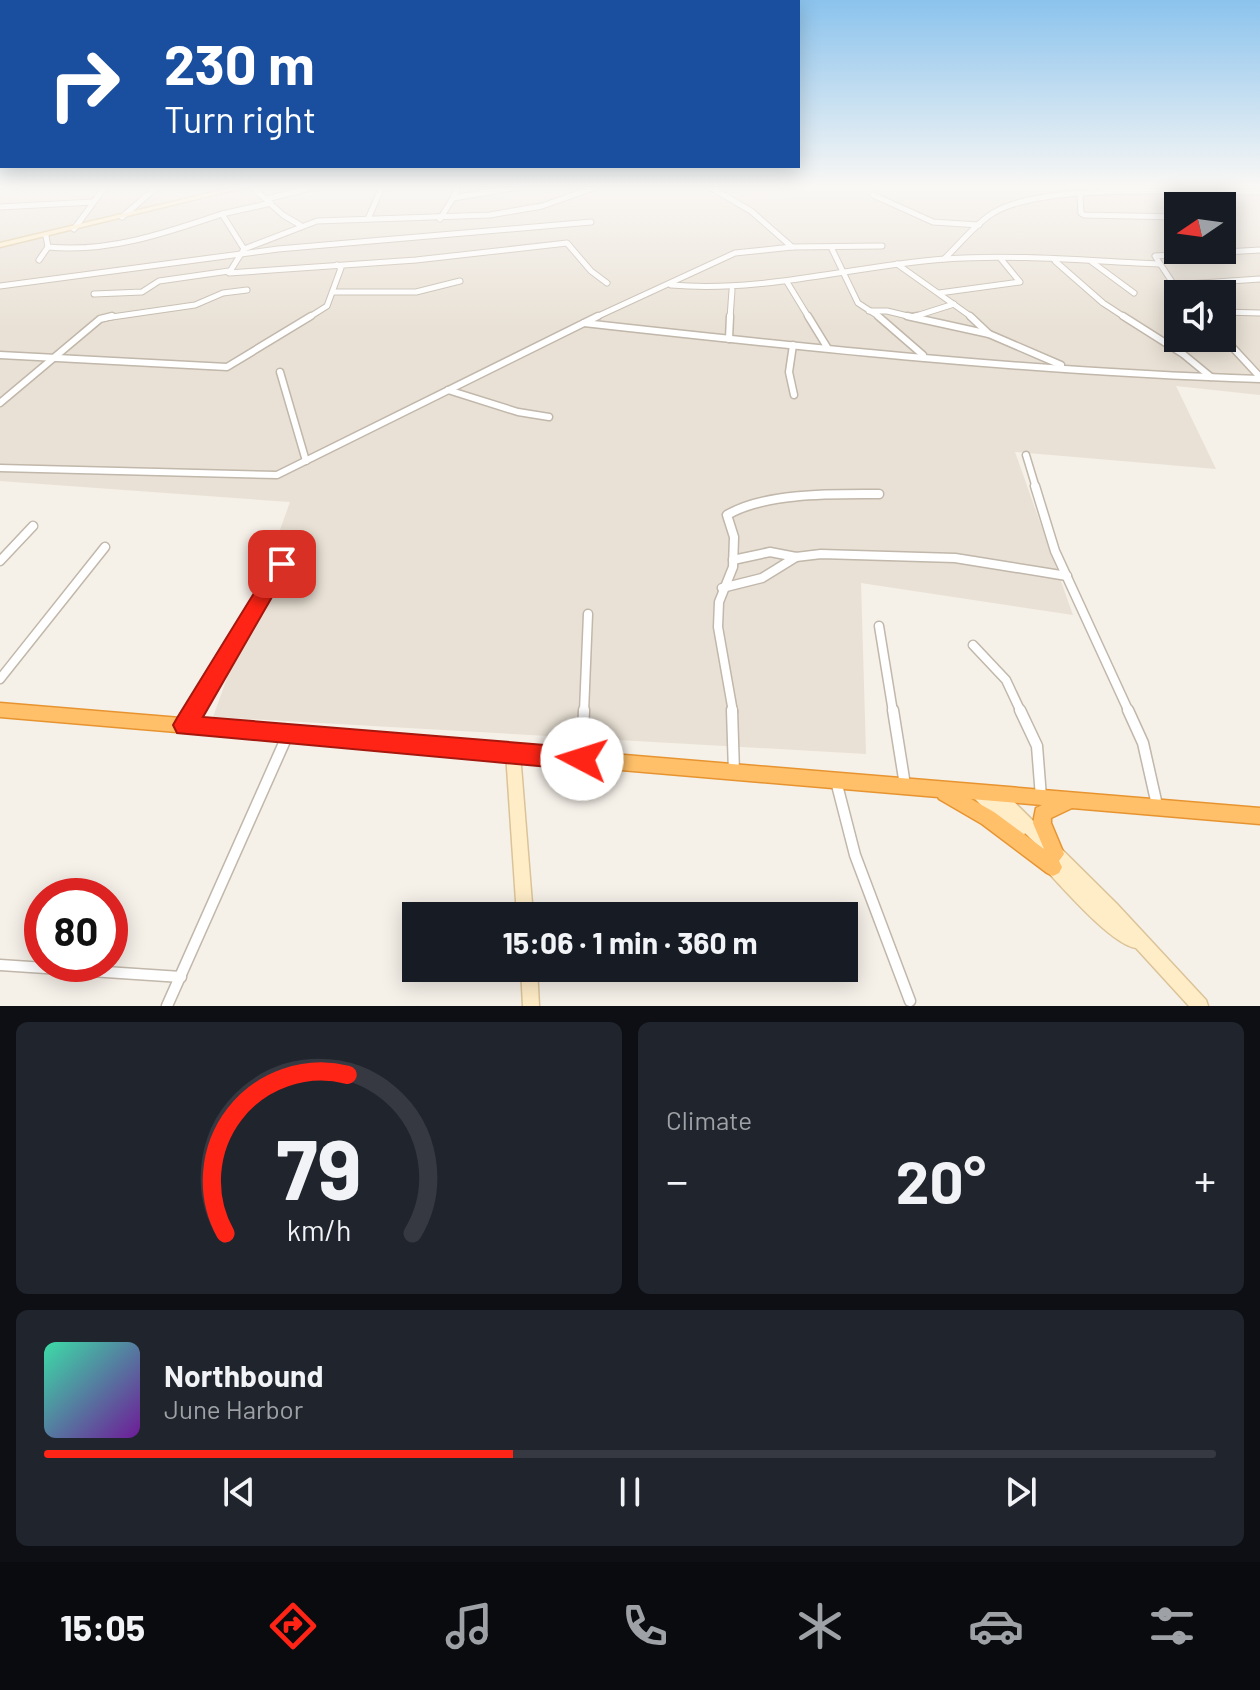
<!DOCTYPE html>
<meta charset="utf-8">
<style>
:root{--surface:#171b24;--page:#20242c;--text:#f1f3f6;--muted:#9ea1a6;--line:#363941;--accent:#ff2415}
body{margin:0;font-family:Barlow,sans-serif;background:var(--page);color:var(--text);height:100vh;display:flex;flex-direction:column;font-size:30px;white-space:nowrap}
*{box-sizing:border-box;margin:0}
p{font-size:26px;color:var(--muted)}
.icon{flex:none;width:44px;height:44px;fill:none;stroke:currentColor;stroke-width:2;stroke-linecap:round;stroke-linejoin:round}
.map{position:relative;height:1006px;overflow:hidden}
.sheet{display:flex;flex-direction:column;gap:16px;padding:16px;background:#0d0f14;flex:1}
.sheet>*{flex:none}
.hud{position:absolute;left:0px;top:0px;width:800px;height:168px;box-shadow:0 4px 20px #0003;background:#1a4fa0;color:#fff;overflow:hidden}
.needle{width:52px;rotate:257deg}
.controls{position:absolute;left:1164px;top:192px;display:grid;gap:16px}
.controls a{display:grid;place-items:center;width:72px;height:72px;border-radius:0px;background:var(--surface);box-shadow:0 4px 20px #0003;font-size:40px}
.speed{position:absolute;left:24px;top:878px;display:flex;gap:16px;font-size:40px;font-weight:700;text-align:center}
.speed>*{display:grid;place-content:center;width:104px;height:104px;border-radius:50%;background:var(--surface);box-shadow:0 4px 20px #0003;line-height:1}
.speed .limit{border:12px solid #d22;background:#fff;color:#111}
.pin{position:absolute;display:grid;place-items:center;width:68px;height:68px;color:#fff;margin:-34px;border-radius:16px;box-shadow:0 4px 12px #0006}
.me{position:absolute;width:88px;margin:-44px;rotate:275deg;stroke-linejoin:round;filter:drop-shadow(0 0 6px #0008)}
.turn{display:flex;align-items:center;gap:28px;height:168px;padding:0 32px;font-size:36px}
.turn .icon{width:104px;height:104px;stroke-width:2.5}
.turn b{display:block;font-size:56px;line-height:68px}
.big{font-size:60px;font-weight:700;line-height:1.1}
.sheet .tile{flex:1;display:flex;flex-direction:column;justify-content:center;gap:12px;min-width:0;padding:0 28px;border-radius:12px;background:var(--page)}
.sheet .dial{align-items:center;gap:0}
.dial svg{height:208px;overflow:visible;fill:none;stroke:var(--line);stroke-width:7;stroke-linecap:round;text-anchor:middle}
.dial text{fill:var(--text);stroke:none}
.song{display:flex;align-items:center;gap:24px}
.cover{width:96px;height:96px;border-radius:12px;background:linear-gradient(135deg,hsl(160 70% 55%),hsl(280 70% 35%))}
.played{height:8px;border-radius:4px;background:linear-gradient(90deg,var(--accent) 40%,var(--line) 40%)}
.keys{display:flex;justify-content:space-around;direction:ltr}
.heat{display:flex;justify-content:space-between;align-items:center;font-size:44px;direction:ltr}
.sheet .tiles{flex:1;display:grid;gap:16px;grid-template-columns:1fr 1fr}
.tile:last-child{grid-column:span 2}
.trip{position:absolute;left:402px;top:902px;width:456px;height:80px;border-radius:0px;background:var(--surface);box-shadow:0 4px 20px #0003;font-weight:700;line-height:80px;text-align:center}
.tab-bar{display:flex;height:128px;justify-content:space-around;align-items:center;background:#090b0e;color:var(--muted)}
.tab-bar .icon{width:56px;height:56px}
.tab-bar .active{color:var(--accent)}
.tab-bar b{font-size:36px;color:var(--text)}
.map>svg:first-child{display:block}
</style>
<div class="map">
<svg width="1260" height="1006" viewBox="0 0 1260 1006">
<rect width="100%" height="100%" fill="#f5f0e8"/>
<path fill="#e9e1d5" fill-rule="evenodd" d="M0 187H1260V395L1176 386 1216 469 1015 452 1073 615 861 583 866 754 213 717 290 502 0 481ZM1178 206H1222V250H1178ZM1178 294H1222V338H1178Z"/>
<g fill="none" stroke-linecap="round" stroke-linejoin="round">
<defs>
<g id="street-far3">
<path d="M252 187 283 215 300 225"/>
<path d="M596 187 542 206 490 215 317 221 244 249 229 273 416 260 567 243 591 271 607 283"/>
<path d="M710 187 751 211 792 247"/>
<path d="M873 195 933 222 979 225"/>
<path d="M1080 195 1081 213 1084 215 1178 217"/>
<path d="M453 198 458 187"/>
<path d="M266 199 314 187"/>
<path d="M0 207 93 202"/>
<path d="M122 217 157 187"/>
<path d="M368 219 382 187"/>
<path d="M440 219 453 198 518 187"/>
<path d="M74 229 105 187"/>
<path d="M46 236 48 247C108 253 166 233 222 214"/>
<path d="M831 247 858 303 881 318"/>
<path d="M244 249 222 214 271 203"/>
<path d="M944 259C959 245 975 224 993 213 1043 182 1197 193 1260 192"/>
<path d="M39 260 48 247"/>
<path d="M1055 261 1103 303 1126 318"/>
<path d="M1092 262 1134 293"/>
<path d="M897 264 973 318"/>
<path d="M787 282 809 318"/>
<path d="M671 285C765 293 852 266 945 259 1016 254 1088 261 1159 264"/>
<path d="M1172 285 1260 279"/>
<path d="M0 286 278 249 591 222"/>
<path d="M334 292H416L460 281"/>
<path d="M939 293 1020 282 1001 259"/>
<path d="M94 294 142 292 159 281 229 271"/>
<path d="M1180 294 1155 256 1260 250"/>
<path d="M869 311H887L916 318"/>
<path d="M1222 312 1260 313"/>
<path d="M913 317 954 304"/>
<path d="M105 318 195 305 223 293 247 290"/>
<path d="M308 318 327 306 341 268 337 265"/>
<path d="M594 318 735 253 792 247 882 246"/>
<path d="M730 318 732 290"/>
</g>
<g id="street-far2">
<path d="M808 316 827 347"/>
<path d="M878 316 923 355"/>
<path d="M907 316 989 334 1061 365"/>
<path d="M970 316 989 334"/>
<path d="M1123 316 1183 354 1211 377"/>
<path d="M913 317 918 316"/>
<path d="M584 323C808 348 1034 372 1260 379"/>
<path d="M1222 336 1260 377"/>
<path d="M729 339 730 316"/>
<path d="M793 345 789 372 794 395"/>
<path d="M0 355 227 367 311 316"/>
<path d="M280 372 306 461"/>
<path d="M448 390 518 412 549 417"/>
<path d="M0 403 100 319 112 316"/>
<path d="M1026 455 1036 488"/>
<path d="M0 468 277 475 598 316"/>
</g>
<g id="street-far1">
<path d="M1035 486 1055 551 1129 712"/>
<path d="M733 560 770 552 796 557 821 554 955 558 1067 576"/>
<path d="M0 561 33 526"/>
<path d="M722 588 762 578 796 557"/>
<path d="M879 626 893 712"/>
<path d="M973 645 1006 680 1021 712"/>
<path d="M0 679 105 547"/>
<path d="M193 712 295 541"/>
<path d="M584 712 588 614"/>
<path d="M733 712 718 627 719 602 733 567 734 537 727 515C766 492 835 494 879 494"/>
</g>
<g id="street">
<path d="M732 710 734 772"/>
<path d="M893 710 905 785"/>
<path d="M1020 710 1037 746 1041 797"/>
<path d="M1128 710 1143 743 1157 805"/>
<path d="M185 725 194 710"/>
<path d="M582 759 584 710"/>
<path d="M836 781 855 855 910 1001"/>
<path d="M0 965 181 977"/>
<path d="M167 1006 288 734"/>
</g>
<g id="secondary">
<path d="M235 187H246L0 247V243Z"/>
<path d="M513 747 518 749 520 753 533 916H517L506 753 508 749Z"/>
<path d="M979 787 984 788 990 795 992 790 997 789 1002 790 1117 904 1206 1000 1208 1006H1189L1136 948C1111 944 1063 888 1044 868L1042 863 1044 858 1048 856 1025 833 1023 837 1018 839 1013 837 974 798 972 793 974 788Z"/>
<path d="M521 968H537L539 1006H523Z"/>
</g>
<path id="highway" d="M0 703 1260 808V824L1072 808 1051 818V823L1064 854 1059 861 1062 867 1059 873 1053 876 1047 873 982 824 939 799 938 797 0 717ZM971 799 1042 805 1036 808 1033 823 1044 849 994 812Z"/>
</defs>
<use href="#street-far3" stroke="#c1b7aa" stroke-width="7"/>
<use href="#street-far2" stroke="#c1b7aa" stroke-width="9"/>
<use href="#street-far1" stroke="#c1b7aa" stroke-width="11"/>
<use href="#street" stroke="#c1b7aa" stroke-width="13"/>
<use href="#secondary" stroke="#dbc397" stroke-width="3"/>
<use href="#highway" stroke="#e79430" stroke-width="3"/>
<use href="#street-far3" stroke="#fff" stroke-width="5"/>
<use href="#street-far2" stroke="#fff" stroke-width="6"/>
<use href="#street-far1" stroke="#fff" stroke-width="8"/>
<use href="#street" stroke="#fff" stroke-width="10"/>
<use href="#secondary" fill="#ffedc8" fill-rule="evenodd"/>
<use href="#highway" fill="#ffc069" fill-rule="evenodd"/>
</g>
<linearGradient id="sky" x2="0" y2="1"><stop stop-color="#8bc3ed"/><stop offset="0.57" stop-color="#faf8f5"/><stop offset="1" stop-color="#faf8f5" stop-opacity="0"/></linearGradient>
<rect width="1260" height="328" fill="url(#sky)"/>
<path fill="#ff2415" stroke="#a6170e" stroke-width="2" d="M282 557 291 564 203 717 582 748 591 751 595 759 591 767 582 770 177 733 173 725 177 718 275 559Z"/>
</svg>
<div class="controls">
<a><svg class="needle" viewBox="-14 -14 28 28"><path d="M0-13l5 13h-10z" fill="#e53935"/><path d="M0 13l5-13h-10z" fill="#9ea1a6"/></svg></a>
<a><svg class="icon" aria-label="sound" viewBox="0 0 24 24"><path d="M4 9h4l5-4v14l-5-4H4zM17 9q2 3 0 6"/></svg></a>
</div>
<div class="speed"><div class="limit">80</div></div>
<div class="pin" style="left:282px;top:564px;background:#d93025"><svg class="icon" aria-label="arrive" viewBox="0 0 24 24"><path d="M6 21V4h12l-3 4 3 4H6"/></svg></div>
<svg class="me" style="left:582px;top:759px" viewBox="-20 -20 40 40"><circle r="19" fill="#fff"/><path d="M0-13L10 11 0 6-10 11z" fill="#ff2415"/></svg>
<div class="trip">15:06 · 1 min · 360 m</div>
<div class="hud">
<div class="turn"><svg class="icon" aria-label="right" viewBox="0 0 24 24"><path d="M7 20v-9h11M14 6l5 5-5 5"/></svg><div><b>230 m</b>Turn right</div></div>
</div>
</div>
<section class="sheet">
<div class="tiles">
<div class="tile dial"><svg viewBox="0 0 100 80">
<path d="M14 69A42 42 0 1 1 86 69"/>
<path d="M14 69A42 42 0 0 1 61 8" stroke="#ff2415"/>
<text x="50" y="56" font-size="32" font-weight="700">79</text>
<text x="50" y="72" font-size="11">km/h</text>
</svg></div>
<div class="tile"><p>Climate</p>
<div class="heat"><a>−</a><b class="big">20°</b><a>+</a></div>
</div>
<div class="tile">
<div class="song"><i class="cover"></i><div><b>Northbound</b><p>June Harbor</p></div></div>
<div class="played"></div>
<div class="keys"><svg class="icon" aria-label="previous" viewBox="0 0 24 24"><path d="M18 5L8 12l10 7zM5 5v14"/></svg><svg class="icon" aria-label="pause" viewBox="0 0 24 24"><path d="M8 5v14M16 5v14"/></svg><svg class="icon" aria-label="next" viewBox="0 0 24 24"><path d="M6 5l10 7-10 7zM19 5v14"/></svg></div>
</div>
</div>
</section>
<nav class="tab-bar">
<b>15:05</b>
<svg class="icon active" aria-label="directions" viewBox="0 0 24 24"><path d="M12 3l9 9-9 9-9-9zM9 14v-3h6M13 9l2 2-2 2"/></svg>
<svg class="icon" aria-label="music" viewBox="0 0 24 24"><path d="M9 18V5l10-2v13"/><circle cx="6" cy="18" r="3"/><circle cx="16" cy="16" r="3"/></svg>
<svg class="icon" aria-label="phone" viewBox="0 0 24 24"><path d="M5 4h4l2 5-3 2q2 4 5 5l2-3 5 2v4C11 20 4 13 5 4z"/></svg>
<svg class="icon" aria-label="climate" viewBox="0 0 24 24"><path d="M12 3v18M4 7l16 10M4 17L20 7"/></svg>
<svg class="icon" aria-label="car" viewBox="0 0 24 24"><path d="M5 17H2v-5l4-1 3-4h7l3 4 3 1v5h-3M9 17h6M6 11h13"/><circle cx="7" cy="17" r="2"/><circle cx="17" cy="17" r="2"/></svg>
<svg class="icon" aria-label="filters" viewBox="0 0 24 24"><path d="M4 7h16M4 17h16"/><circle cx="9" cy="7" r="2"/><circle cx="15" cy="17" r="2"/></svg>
</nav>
